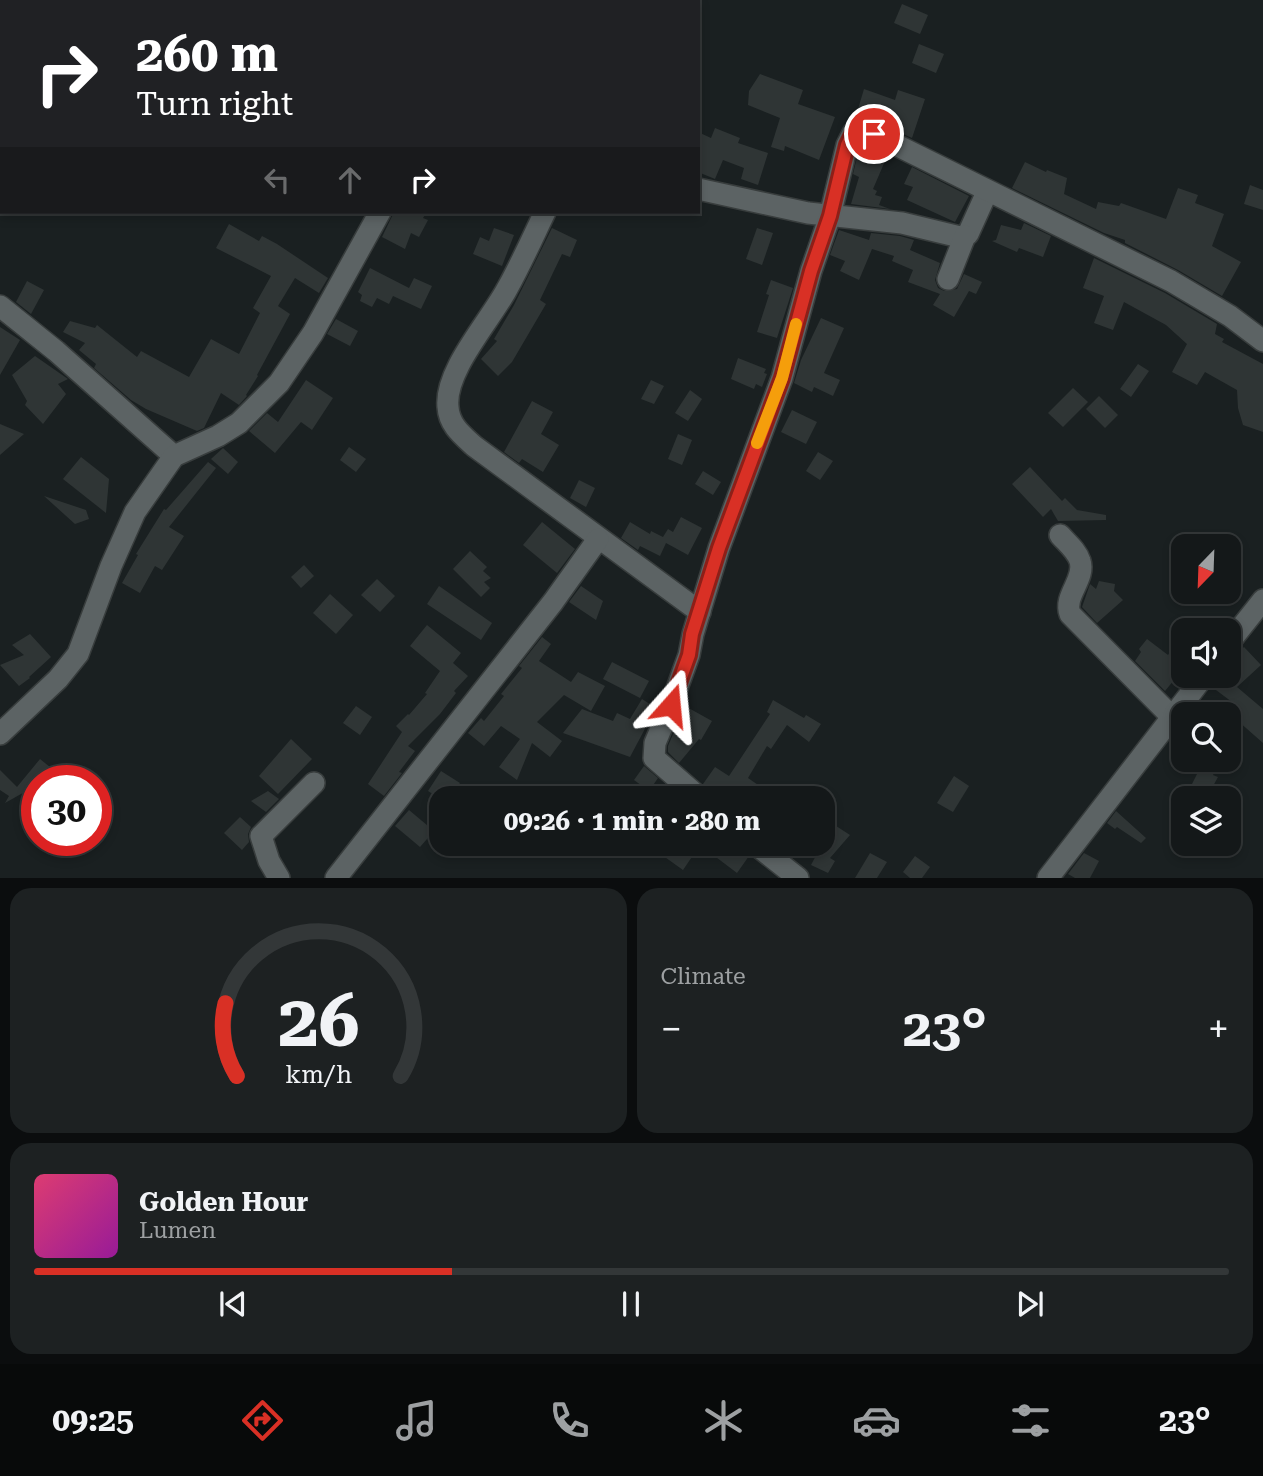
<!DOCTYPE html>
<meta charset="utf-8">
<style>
:root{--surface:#141819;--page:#1d2122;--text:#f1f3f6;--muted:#9da0a2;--line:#333738;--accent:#d93025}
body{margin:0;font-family:"Roboto Serif",serif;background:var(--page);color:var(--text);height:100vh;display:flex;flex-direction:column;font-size:26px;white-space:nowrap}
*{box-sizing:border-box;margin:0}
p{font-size:23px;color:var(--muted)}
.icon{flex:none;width:38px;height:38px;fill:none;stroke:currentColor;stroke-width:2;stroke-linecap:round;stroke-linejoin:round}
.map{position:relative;height:878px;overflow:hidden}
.side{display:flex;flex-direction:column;gap:10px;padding:10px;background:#0b0d0e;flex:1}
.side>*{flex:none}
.top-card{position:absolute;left:0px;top:0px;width:700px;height:214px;box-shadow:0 4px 10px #0003,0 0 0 2px var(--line);background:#202124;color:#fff;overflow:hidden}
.needle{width:46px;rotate:203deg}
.controls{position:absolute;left:1171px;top:534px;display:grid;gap:14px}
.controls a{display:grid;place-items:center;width:70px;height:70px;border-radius:14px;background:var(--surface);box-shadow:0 4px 10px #0003,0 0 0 2px var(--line);font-size:35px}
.speed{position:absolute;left:21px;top:765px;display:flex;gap:14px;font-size:35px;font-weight:700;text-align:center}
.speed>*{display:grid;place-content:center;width:91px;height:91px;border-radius:50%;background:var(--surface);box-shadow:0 4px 10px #0003,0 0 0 2px var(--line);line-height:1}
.speed .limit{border:10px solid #d22;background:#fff;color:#111}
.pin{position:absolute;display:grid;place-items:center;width:60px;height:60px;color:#fff;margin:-30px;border:4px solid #fff;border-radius:50%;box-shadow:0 2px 7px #0007}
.me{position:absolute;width:77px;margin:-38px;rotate:18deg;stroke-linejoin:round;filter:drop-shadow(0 0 5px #0008)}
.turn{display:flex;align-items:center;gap:24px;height:147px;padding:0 21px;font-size:32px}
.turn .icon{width:91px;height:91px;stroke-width:2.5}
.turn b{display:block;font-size:49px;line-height:60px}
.lanes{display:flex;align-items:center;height:66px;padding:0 21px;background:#0003;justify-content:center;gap:35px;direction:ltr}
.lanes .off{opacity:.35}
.big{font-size:52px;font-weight:700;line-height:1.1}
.side .tile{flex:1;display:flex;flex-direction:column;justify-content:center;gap:10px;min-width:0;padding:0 24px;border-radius:21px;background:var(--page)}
.side .dial{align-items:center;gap:0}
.dial svg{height:182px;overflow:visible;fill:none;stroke:var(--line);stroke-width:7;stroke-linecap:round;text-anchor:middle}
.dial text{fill:var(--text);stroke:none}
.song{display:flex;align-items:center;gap:21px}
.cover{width:84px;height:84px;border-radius:10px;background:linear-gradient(135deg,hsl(340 70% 55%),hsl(300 70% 35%))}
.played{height:7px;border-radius:4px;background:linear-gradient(90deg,var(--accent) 35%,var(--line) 35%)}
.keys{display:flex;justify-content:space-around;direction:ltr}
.heat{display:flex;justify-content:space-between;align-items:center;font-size:38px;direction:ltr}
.side .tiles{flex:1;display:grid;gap:10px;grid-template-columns:1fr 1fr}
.tile:last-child{grid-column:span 2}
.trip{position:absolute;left:429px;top:786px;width:406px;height:70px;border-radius:21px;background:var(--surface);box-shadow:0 4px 10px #0003,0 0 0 2px var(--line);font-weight:700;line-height:70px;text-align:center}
.menu{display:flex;height:112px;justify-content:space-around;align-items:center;background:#080a0a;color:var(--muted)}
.menu .icon{width:49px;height:49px}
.menu .selected{color:var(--accent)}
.menu b{font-size:32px;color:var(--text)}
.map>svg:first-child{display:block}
</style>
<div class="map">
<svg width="1263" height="878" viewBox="0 0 1263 878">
<rect width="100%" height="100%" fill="#1a2021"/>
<g fill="#2f3535">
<path d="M902 4 928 15 920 34 894 23Z"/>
<path d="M919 44 944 54 936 73 912 63Z"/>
<path d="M760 74 803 90 798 104 835 117 819 160 785 146 784 151 771 147 780 118 748 105 749 91Z"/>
<path d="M864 89 895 100 898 90 925 99 912 138 870 119 872 114 858 109Z"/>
<path d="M715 128 740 138 738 143 768 153 758 185 741 179 744 168 723 160 715 179 698 172V132L711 138Z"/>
<path d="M859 149 885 161 873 189 877 191 875 195 882 197 879 205 890 209 851 204 859 177 853 174Z"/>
<path d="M1025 162 1046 172 1047 170 1067 178 1064 194 1096 209 1098 202 1119 206 1121 203 1166 219 1178 188 1198 195 1195 203 1224 214 1212 246 1241 262 1222 296 1178 270 1125 243V240L1104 233 1012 188Z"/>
<path d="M912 167 969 196 955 222 907 200 913 187 904 184Z"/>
<path d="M1250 185 1263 190V210L1244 204Z"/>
<path d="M394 212H427L423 218 428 220 419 237 411 233 405 249 382 237Z"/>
<path d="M1024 223 1051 236 1043 257 1019 248 1017 252 992 241 996 240 1001 225 1021 230Z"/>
<path d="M229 224 259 241 262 236 277 244 328 278 319 293 295 278 278 306 290 314 257 375 258 376 246 395 247 396 239 405 221 393 204 428 197 431 146 409 131 400 94 368 96 364 79 350 85 343 63 332 70 321 95 328 97 325 137 357 141 351 189 377 211 339 239 354 260 313 253 308 271 276 216 248Z"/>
<path d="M494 228 514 235 502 266 473 254 480 237 489 241Z"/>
<path d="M552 228 577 240 570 257 562 254 540 300 546 304 512 362 498 376 481 359 497 341 494 339 514 305Z"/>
<path d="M757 228 773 233 762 265 746 259Z"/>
<path d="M839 230 869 240 871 233 900 236 914 240 910 250 940 263 935 280 938 288 944 291 957 289 964 274 982 282 976 294 969 291 954 317 933 305 940 294 908 282 913 270 892 261 894 256 872 249 859 280 840 271 845 261 830 255Z"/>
<path d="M1094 258 1165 293 1217 324 1215 334 1224 339 1222 342 1263 364V432L1243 425 1238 408 1237 390 1205 372 1197 385 1172 372 1187 344 1166 325 1124 302 1113 330 1094 323 1104 296 1083 288Z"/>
<path d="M370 268 409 288 414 278 432 286 421 309 393 296 389 304 377 298 372 307 360 301 362 295 358 292Z"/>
<path d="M771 280 793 288 777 338 757 332 769 295 766 294Z"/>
<path d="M27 281 44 290 31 314 16 302Z"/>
<path d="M821 318 844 328 824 373 840 380 833 396 814 387 812 392 794 383 801 360Z"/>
<path d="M336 319 358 331 350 346 327 334Z"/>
<path d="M0 327 20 340 0 375Z"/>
<path d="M35 356 68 379 58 384 66 394 43 424 25 405 27 401 12 375Z"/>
<path d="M738 358 766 369 764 373 767 374 762 387 756 384 754 389 731 379Z"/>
<path d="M1138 364 1149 371 1131 397 1120 389Z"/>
<path d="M306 380 333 398 312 430 301 422 275 453 249 431 267 413 278 422Z"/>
<path d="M651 380 664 386 654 404 641 399Z"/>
<path d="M1073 388 1088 402 1063 427 1048 413Z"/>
<path d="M690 390 702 399 688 421 675 413Z"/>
<path d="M1099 396 1118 415 1105 428 1086 409Z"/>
<path d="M532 401 553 412 541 434 559 445 543 472 522 459 519 463 504 452Z"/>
<path d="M792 410 817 422 806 444 781 432Z"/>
<path d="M0 424 24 434 0 455Z"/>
<path d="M678 434 692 440 682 465 668 459Z"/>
<path d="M349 447 366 459 356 472 340 460Z"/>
<path d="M223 448 238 462 228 474 211 459Z"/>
<path d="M818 452 833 461 820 480 806 471Z"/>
<path d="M81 457 109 479 106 513 63 479Z"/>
<path d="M208 462 216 468 169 527 184 536 162 570 155 566 140 593 122 583 138 555 136 554 164 509 166 510Z"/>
<path d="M1030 467 1062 501 1065 498 1077 510 1106 515V520L1058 521 1051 509 1043 517 1012 484Z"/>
<path d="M703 471 721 482 713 495 695 484Z"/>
<path d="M579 480 595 488 586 507 570 498Z"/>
<path d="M44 496 86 510 89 519 75 524Z"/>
<path d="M681 517 702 528 688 555 666 543 660 556 640 546 638 550 621 538 630 522 650 534 651 531 663 537 668 529 673 532Z"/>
<path d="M542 522 575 549 557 573 523 545Z"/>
<path d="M470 551 487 567 483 571 491 578 484 582 490 588 481 597 453 569Z"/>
<path d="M304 565 314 576 301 588 291 577Z"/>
<path d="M377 579 395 596 380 612 361 595Z"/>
<path d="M1099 581 1115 584 1114 591 1123 600 1097 623 1082 607 1090 584 1096 589Z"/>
<path d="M439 586 492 623 481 640 427 604Z"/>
<path d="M581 586 603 601 596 620 569 602Z"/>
<path d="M330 594 353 615 336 634 313 613Z"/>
<path d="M427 625 461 653 453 663 468 676 454 691 456 693 440 714 408 746 415 751 399 772 402 773 384 796 368 784 402 732 396 726 408 714 409 715 427 694 425 693 440 671 410 646Z"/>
<path d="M30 634 51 657 29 677 30 678 19 686 0 665 24 655 12 645Z"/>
<path d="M542 637 551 644 539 661 571 682 578 672 605 686 591 711 564 695 537 722 562 741 550 757 532 743 517 780 499 767 520 739 501 726 484 746 468 733 481 718 484 721 504 696 501 694 522 668 519 666Z"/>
<path d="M1147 639 1168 655 1170 652 1183 662V669L1165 691 1135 661 1141 652 1139 649Z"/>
<path d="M1244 647 1261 665 1237 687 1263 709V743L1229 713 1236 705 1212 687 1217 676H1228V661Z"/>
<path d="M612 662 649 681 640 698 603 679Z"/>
<path d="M642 699 656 708 630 757 563 733 582 709 613 721 617 713 630 719Z"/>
<path d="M773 700 804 718 806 715 821 724 809 742 787 725 771 749 767 746 748 778 777 798H722L703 784 715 767 729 776 770 714 767 712Z"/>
<path d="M356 706 372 717 360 735 343 723Z"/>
<path d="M685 706 712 721 701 740 699 739 679 763 668 752V746Z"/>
<path d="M291 739 312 759 278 794 259 776Z"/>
<path d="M40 759 66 780H37V785L5 803 9 796 0 790V770L17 787Z"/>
<path d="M1202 764 1215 771 1213 775 1218 777 1207 797 1190 788Z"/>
<path d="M644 766 658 778 649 791 634 780Z"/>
<path d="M441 771 460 783 450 798H439L428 791Z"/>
<path d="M954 776 969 786 953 812 937 803Z"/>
<path d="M268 791 279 799 266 812 251 801Z"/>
<path d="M409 810 434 831 420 847 395 826Z"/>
<path d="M1116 811 1146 838 1141 843 1117 827 1115 829 1107 823Z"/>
<path d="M240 817 251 827 248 834 249 842 242 850 224 833Z"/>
<path d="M833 824 850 835 830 858 835 861 828 873 811 865 822 844V838Z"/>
<path d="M670 844H736L749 856 737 873 700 845 683 870 662 855Z"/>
<path d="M870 853 887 862 877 878H855Z"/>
<path d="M1084 853 1099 861 1090 878H1075L1068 874Z"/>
<path d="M915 856 930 867 922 878H910L903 872Z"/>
</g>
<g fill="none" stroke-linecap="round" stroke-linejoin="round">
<defs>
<g id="minor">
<path d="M137 0 139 2"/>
<path d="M436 0 439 2"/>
<path d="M76 2 77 0"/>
<path d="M494 2 495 0"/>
<path d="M0 82 2 80"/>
<path d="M698 189 808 213 902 223 960 237 968 234 987 192"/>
<path d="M545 212C533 237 521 264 507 289 490 321 444 371 448 407 449 425 462 435 474 446L700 612"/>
<path d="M948 279 965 236"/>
<path d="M0 306 56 351 174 456"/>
<path d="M1060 535C1067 543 1077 551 1080 561 1086 579 1063 596 1070 614L1172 717"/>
<path d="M1228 644 1263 600"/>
<path d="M0 734 58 679 78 654 111 566 135 512 174 456 218 436 239 423 279 383 313 333 380 212"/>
<path d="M700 798 654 758 655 743 671 705 689 655 693 634 719 548 782 378 811 271 830 216 847 145 853 133 865 131 880 137 1171 281 1230 316 1263 341"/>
<path d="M755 844 798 878"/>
<path d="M279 878 269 861 261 836 314 783"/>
<path d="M336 878 553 602 598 539"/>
<path d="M1048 878 1204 676"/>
</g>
</defs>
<use href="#minor" stroke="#383d3d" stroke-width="24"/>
<use href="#minor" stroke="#5c6364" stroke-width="21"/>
</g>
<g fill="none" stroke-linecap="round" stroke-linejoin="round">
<defs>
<path id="route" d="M671 705 689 655 692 634 719 548 782 378 811 271 830 216 847 145 853 133 862 131 874 134"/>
</defs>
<use href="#route" stroke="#8d1f18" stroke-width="18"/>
<use href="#route" stroke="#d93025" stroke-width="12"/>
<path stroke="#f59e0b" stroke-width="12" d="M757 443 782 378 796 324"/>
</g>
</svg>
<div class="controls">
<a><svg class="needle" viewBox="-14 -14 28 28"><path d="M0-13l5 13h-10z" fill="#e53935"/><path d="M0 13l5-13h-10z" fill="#9da0a2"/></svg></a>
<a><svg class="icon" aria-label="sound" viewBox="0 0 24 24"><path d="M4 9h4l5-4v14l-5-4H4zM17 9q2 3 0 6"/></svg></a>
<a><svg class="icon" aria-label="search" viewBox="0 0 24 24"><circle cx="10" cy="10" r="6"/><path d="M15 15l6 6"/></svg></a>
<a><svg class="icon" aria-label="layers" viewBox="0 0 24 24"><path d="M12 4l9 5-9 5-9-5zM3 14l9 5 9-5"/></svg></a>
</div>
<div class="speed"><div class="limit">30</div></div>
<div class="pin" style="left:874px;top:134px;background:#d93025"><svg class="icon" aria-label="arrive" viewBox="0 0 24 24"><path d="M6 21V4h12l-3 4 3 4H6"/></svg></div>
<svg class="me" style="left:671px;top:705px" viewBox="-20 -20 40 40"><path d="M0-17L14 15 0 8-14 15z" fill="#d93025" stroke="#fff" stroke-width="4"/></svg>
<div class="trip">09:26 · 1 min · 280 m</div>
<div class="top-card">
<div class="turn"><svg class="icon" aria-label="right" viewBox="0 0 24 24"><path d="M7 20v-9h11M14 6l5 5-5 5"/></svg><div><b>260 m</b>Turn right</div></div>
<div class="lanes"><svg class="icon off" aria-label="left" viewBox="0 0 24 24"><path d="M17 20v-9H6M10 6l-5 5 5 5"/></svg><svg class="icon off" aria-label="ahead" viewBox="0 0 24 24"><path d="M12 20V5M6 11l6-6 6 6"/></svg><svg class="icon" aria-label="right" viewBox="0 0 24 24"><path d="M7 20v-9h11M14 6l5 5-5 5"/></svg></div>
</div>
</div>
<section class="side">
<div class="tiles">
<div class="tile dial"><svg viewBox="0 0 100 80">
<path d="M14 69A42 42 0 1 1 86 69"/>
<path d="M14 69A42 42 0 0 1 9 37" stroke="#d93025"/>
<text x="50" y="56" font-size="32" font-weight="700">26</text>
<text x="50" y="72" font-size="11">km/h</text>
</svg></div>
<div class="tile"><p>Climate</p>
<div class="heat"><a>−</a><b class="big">23°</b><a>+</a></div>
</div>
<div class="tile">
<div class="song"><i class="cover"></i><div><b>Golden Hour</b><p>Lumen</p></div></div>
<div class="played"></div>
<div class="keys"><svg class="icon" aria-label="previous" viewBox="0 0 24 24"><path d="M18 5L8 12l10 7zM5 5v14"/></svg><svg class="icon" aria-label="pause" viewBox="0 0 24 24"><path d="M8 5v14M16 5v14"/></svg><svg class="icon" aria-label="next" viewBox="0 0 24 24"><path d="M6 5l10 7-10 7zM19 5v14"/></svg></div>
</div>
</div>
</section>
<nav class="menu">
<b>09:25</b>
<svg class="icon selected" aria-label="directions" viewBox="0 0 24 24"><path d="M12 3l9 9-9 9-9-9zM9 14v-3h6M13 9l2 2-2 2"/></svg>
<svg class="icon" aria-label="music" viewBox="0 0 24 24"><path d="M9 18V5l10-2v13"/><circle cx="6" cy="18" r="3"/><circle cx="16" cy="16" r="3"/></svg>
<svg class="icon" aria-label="phone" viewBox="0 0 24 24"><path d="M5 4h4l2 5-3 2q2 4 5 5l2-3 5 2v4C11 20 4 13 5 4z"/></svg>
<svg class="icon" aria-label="climate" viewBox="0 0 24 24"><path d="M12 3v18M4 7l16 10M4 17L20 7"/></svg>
<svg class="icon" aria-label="car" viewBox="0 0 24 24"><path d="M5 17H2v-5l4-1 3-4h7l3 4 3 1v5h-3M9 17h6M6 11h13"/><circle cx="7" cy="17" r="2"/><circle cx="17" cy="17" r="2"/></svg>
<svg class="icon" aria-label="filters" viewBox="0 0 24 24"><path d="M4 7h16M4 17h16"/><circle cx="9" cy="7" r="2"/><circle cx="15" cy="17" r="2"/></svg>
<b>23°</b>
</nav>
